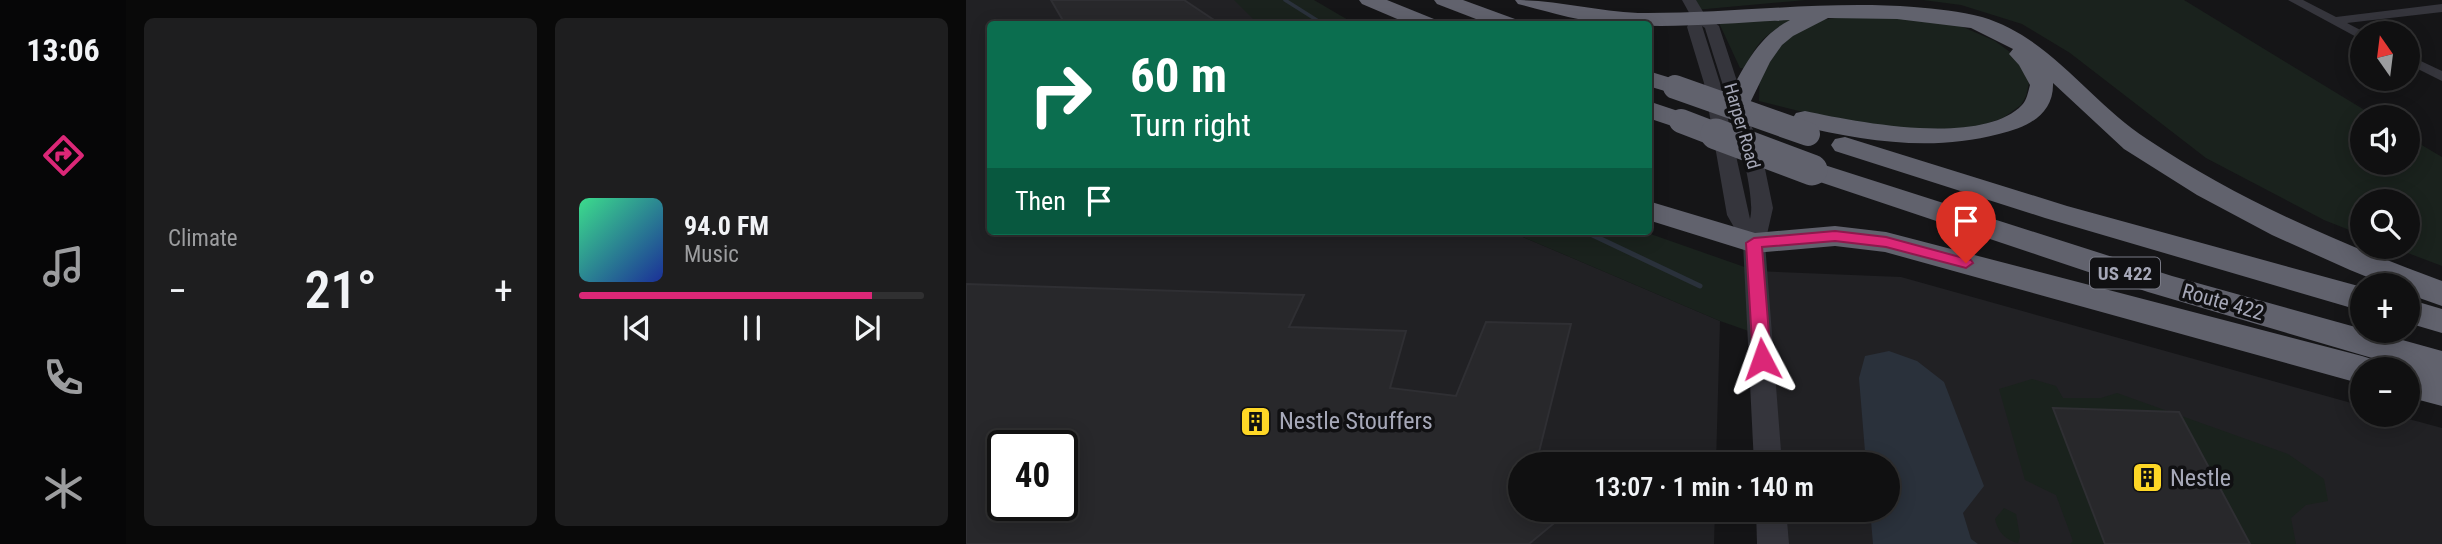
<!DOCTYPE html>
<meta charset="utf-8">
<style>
:root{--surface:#101011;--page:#1e1e1f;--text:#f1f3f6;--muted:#9c9d9f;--line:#303031;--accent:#db2777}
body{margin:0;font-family:"Roboto Condensed",sans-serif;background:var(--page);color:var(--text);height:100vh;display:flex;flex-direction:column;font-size:26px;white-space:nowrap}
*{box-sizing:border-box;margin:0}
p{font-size:23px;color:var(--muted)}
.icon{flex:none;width:38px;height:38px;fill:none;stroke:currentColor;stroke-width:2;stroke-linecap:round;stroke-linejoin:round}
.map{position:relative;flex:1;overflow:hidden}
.side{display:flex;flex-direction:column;gap:18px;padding:18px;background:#090909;width:840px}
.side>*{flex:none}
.top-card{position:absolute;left:21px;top:21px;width:665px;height:214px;border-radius:7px;box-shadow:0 4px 18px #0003,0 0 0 2px var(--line);background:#0b6e4f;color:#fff;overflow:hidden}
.needle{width:46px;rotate:346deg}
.controls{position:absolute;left:1384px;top:21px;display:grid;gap:14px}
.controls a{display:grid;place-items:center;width:70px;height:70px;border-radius:50%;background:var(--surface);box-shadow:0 4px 18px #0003,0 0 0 2px var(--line);font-size:35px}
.speed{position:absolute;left:21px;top:430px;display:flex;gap:14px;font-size:35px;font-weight:700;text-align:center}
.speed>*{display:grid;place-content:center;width:91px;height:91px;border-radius:50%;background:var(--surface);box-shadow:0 4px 18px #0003,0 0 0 2px var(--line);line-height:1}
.speed .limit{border:4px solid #111;border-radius:10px;background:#fff;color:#111}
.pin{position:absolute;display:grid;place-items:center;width:60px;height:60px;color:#fff;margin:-72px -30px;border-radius:50% 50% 50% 0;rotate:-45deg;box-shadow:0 0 7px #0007}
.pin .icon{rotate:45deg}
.me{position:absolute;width:77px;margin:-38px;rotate:356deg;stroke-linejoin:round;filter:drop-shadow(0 0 5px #0008)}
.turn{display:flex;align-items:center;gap:24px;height:147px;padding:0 28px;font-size:32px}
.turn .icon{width:91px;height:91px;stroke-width:2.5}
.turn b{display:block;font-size:49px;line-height:60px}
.then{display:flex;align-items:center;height:66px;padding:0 28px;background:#0003;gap:14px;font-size:26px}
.big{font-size:52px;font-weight:600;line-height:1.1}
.side .widget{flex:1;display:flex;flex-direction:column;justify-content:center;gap:10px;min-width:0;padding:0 24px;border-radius:10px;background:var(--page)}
.song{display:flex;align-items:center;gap:21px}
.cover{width:84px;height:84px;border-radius:10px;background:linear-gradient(135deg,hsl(150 70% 55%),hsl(230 70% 35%))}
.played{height:7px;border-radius:4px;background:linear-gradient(90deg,var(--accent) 85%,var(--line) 85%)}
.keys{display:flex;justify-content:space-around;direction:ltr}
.heat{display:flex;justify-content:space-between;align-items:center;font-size:38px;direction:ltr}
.side .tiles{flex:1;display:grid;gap:18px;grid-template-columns:repeat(2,1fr)}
.trip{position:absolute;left:542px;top:452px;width:392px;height:70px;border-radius:35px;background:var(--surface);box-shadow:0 4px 18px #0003,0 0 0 2px var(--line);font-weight:600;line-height:70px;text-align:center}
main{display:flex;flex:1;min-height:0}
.tabs{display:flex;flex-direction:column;width:126px;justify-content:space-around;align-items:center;background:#060607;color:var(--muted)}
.tabs .icon{width:49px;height:49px}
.tabs .active{color:var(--accent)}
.tabs b{font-size:32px;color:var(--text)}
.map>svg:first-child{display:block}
</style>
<main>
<nav class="tabs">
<b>13:06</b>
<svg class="icon active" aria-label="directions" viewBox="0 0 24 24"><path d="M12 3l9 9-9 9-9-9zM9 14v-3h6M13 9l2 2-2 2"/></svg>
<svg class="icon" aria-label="music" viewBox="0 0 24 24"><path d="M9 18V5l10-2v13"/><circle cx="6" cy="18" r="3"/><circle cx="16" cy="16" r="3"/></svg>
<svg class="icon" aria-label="phone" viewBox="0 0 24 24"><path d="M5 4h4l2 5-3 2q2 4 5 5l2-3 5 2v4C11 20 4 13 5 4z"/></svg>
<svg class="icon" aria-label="climate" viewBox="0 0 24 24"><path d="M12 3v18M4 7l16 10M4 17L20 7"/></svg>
</nav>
<section class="side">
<div class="tiles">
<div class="widget"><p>Climate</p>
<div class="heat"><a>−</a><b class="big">21°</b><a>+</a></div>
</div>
<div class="widget">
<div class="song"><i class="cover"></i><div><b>94.0 FM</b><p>Music</p></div></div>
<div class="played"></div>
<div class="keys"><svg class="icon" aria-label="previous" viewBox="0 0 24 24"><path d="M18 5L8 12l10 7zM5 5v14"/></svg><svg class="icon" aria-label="pause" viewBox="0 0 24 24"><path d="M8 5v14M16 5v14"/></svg><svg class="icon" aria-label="next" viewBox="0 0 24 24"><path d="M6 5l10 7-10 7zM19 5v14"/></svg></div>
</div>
</div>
</section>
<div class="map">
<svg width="1476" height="544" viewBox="0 0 1476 544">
<rect width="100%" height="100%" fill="#151517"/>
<g fill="#212124" fill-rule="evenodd">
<path d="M0 0H289L332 24H24V231H543L754 321 750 464H555V509H749L748 544H0ZM37 446H96V506H37Z"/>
<path d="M790 271 935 277 1396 406V415H1428L1476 428V544H807L805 509H922V464H802Z"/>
</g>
<g fill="#1a221d">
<path d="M268 0H348L389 24H292Z"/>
<path d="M723 0H840L729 10Z"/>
<path d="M957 0H1218L1410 117H1396V163H1442V137L1476 157V266L1426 247H1442V201H1396V235L1358 220 1240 158 1104 53 1056 24 995 5Z"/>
<path d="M902 13 990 24 1029 41 1048 55 1060 69 1063 83 1060 96 1055 105 1037 118 1004 129 900 128 793 101 794 62 843 22Z"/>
<path d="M828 19C805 31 787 42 781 69L774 68 753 23Z"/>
<path d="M543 231H676L790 271 794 335 754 321Z"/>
<path d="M1066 379 1090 386 1097 398H1135L1151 393 1322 454 1358 479 1362 501 1340 505 1325 518 1330 544H1104L1107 541 1090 495 1059 480 1033 389Z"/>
<path d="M1038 508 1050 514 1054 537 1052 543C1039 540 1032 532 1029 519Z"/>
</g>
<path fill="#2a313b" d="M923 351 951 361 978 382 1018 486 997 513 1005 539 1012 544H907L904 509H922V464H900L893 378 899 356Z"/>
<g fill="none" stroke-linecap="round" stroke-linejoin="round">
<path stroke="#2a313b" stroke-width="3.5" d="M319 0 357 24"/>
<path stroke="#2a313b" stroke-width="5" d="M618 231 734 286"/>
</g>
<g fill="#28282b" stroke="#2f2f33" stroke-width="2" fill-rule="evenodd">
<path d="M85 0H218L254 24H99Z"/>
<path d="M0 284 338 295 323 327 440 331 424 388 490 396 520 322 605 324 570 464H555V509H605L563 544H0ZM37 446H96V506H37Z"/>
<path d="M1087 408 1213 412 1284 544H1139Z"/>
</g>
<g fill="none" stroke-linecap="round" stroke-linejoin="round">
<g fill="#35353c" fill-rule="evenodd">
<path d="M1322 0H1337L1370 17 1476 4V12L1381 23 1400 33H1396V40Z"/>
<path d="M1442 55 1476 71V81L1442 64Z"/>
</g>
<g fill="#35353c" fill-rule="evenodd">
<path d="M716 0H730L739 15 753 26 798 164 807 208 799 243 816 464H788L777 243 761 215 738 83 721 27 726 18ZM736 26 739 28C750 66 793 186 784 219L754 83Z"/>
<path d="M790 509H820L823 544H791Z"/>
</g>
<g fill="#61626d" fill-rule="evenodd">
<path d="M393 0H421L468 19 471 24H443L396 4Z"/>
<path d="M468 0H497L549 19 552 24H523L471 4Z"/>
<path d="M549 0C591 0 630 11 672 13 764 14 856 0 948 7 970 9 994 11 1016 17 1084 37 1124 102 1181 139 1272 200 1373 243 1476 281V306L1442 294V285H1421L1384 270 1306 235 1231 195 1158 149 1087 83C1088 115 1060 128 1033 134 965 152 898 141 830 125L826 119 830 113 839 111C890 122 1016 147 1056 105 1061 100 1062 92 1064 85L1053 65 1043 54 1047 49 1005 28 931 19 862 18 827 36 816 45 804 62 783 105 779 110 770 113 761 110 757 105C776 72 789 38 824 20 764 23 704 29 647 24 615 22 583 12 552 4Z"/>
<path d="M682 71 718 82 721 87 718 92 709 94 682 86Z"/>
<path d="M682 101 724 115 728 121 724 127 715 129 682 118Z"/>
<path d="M879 137 1101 206 1396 287V311L1079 218 869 151 865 145 869 139Z"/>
<path d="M846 161 1206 276 1476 351V406L1442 397V369H1436L1440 368 1182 292 836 176 832 170 836 164Z"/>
<path d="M682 201 789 233 869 226 920 232 1396 356 1409 360 1415 369H1396V384L919 252 869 246 788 253 682 220Z"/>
<path d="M1442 299 1476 309V333L1442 323Z"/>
</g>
<g stroke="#61626d" stroke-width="24">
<path d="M709 87 842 134"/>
<path d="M715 121 754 136"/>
</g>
<path stroke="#61626d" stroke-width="31" d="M750 134 846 170"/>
</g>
<path fill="#db2777" stroke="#8e194d" stroke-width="2" d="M869 231 920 237 1005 260 1007 263 1000 268 920 247 869 241 796 247 805 359 802 363H789L787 359 780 243 788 238Z"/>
<defs>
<symbol id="building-square" viewBox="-11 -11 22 22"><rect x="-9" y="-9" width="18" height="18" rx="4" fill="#fed726" stroke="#101012"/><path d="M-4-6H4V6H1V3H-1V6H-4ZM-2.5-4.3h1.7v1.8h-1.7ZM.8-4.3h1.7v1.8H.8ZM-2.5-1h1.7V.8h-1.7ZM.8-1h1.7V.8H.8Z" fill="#111"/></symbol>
</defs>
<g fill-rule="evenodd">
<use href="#building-square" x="272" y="404" width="35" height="35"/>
<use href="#building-square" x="1164" y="460" width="35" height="35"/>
</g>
<g text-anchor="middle" stroke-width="7" stroke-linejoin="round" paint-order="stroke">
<g font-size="18" fill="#a6a8b8" stroke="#101012">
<text transform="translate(776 126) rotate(74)" y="6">Harper Road</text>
</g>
<rect fill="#101012" stroke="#797a86" stroke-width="2" x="1124" y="257.5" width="70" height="31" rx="5"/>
<g font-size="19" font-weight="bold" fill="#a6a8b8">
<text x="1159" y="280">US 422</text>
</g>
<g font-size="21" fill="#a6a8b8" stroke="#101012">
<text transform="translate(1257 302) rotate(16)" y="7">Route 422</text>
</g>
<g font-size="24" fill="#a6a8b8" stroke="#101012" text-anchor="start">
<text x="313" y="429">Nestle Stouffers</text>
<text x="1204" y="486">Nestle</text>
</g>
</g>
</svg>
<div class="controls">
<a><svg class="needle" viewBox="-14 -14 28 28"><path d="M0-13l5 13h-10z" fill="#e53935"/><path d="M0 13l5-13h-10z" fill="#9c9d9f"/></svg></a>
<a><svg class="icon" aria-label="sound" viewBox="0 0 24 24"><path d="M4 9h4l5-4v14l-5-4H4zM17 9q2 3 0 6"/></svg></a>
<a><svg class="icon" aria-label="search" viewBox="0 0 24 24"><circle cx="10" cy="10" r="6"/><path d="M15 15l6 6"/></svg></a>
<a>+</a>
<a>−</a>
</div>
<div class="speed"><div class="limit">40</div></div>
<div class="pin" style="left:1000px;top:263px;background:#d93025"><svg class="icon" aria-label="arrive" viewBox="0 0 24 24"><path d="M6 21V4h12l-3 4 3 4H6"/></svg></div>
<svg class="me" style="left:796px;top:359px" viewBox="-20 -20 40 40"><path d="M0-17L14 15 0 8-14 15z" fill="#db2777" stroke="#fff" stroke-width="4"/></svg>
<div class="trip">13:07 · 1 min · 140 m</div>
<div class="top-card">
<div class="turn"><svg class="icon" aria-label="right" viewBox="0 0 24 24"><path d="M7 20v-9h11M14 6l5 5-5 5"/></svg><div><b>60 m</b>Turn right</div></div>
<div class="then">Then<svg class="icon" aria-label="arrive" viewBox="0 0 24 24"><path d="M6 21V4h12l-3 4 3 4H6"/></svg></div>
</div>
</div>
</main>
